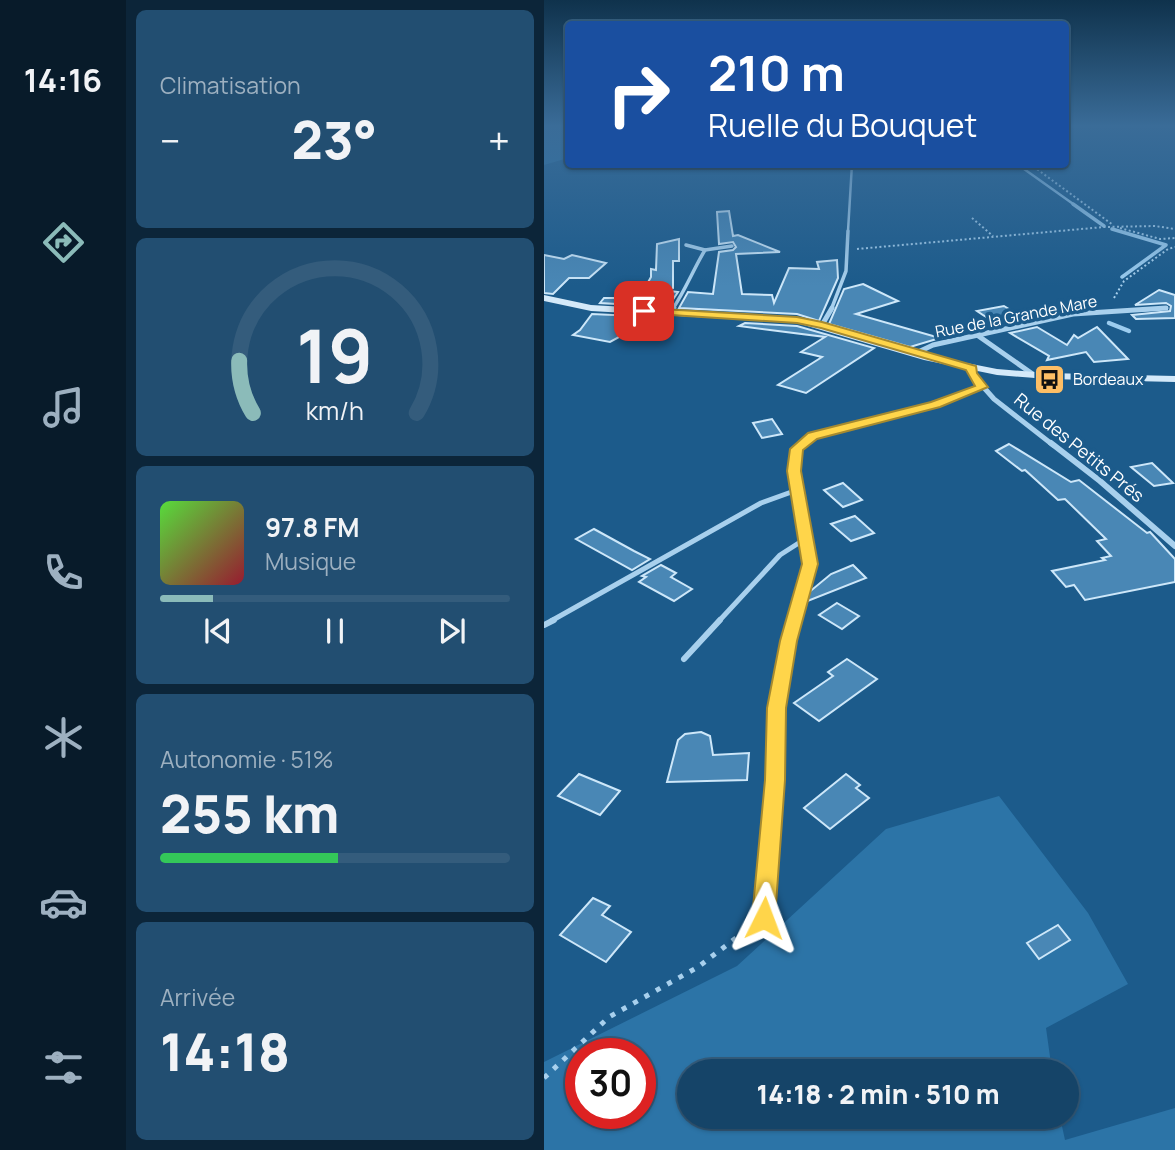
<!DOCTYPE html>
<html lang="fr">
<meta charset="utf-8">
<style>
:root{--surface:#154468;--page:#224e71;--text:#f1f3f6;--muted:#9db0c0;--line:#345c7c;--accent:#8bbbb9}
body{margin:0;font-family:Manrope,sans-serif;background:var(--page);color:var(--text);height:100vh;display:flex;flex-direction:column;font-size:26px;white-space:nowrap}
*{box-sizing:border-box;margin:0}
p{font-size:23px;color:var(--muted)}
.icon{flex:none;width:38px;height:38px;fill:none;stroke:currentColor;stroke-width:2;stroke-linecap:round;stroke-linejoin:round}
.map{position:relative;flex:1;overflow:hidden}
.panel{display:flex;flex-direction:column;gap:10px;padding:10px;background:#0c2539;width:418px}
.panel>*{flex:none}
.top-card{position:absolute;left:21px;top:21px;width:504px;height:147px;border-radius:7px;box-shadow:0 2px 5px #0004,0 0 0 2px var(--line);background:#1a4fa0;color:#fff;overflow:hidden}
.speed{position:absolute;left:21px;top:1038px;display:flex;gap:14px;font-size:35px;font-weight:700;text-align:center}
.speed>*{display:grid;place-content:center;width:91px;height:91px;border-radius:50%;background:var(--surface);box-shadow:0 2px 5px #0004,0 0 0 2px var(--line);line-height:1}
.speed .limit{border:10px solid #d22;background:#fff;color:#111}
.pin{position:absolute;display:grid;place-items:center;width:60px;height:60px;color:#fff;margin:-30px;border-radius:14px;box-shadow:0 4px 10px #0006}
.me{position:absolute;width:77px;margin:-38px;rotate:3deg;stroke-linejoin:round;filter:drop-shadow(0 0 5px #0008)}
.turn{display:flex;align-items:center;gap:24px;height:147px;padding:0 28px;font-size:32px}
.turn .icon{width:91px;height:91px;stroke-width:2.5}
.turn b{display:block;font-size:49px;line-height:60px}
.big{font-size:52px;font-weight:800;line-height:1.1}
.panel .tile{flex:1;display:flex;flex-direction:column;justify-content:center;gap:10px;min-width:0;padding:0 24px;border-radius:10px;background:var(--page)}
.panel .dial{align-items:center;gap:0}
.dial svg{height:182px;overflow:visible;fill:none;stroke:var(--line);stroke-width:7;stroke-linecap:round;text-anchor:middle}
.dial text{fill:var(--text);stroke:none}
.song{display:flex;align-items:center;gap:21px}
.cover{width:84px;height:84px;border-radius:10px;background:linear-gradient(135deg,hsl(110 70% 55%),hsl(350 70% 35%))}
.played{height:7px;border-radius:4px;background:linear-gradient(90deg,var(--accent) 15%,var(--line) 15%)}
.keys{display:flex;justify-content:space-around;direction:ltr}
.heat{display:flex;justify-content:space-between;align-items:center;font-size:38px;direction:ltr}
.charge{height:10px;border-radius:5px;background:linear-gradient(90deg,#34c759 51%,var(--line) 0)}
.trip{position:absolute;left:133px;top:1059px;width:402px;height:70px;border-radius:35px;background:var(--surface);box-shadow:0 2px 5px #0004,0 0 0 2px var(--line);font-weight:800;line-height:70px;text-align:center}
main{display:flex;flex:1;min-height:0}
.tab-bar{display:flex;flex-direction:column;width:126px;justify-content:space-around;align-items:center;background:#081b2a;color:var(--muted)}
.tab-bar .icon{width:49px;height:49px}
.tab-bar .active{color:var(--accent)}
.tab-bar b{font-size:32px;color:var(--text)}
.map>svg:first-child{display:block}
</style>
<main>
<nav class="tab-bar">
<b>14:16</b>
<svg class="icon active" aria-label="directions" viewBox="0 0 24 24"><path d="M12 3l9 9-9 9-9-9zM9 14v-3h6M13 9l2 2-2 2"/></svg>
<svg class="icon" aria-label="music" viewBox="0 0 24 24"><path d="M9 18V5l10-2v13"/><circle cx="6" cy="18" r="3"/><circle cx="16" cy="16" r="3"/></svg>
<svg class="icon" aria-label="phone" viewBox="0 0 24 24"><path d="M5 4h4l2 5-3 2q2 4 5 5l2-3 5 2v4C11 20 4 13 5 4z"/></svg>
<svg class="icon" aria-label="climate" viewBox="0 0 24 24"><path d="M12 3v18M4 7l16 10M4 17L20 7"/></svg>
<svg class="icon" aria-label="car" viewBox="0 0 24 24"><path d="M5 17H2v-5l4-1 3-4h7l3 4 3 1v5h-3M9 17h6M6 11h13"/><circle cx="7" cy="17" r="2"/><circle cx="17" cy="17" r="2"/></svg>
<svg class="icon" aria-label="filters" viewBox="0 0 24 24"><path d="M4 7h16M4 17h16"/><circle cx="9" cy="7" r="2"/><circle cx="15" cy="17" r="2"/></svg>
</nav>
<section class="panel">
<div class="tile"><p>Climatisation</p>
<div class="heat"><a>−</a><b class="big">23°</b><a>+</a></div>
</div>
<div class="tile dial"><svg viewBox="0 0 100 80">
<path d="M14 69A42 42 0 1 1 86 69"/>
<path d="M14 69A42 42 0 0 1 8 46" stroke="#8bbbb9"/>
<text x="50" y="56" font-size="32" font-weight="700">19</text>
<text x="50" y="72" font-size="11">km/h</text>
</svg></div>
<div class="tile">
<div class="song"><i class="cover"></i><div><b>97.8 FM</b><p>Musique</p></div></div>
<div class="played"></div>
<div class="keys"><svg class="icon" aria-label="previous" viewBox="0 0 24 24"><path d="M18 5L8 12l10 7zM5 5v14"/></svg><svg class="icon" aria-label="pause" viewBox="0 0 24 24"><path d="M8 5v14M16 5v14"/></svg><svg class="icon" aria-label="next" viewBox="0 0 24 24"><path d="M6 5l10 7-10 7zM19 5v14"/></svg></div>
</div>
<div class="tile"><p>Autonomie · 51%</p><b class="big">255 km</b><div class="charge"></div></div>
<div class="tile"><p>Arrivée</p><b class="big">14:18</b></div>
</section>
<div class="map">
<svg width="631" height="1150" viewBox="0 0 631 1150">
<rect width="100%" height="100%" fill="#1c5b8b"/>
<g fill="#2c74a7" fill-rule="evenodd">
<path d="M0 125H24V158L0 165Z"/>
<path d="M455 796 544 913 584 984 502 1028 508 1071H145V1116L516 1117 521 1140 631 1108V1150H0V1062L193 966 342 829ZM37 1054H96V1113H37Z"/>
</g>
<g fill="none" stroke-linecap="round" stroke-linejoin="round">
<path stroke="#9bccef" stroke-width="2.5" d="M473 164 532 206"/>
<g stroke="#9bccef" stroke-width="3.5">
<path d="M529 204 560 226"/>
<path d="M568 229 622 245 578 277"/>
</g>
<path stroke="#9bccef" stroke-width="4.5" d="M565 323 585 331"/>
</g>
<g fill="#4987b5" stroke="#cde7f9" stroke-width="2">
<path d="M185 211 189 236 194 235 236 252 192 254 198 294 228 295 230 303 245 268 275 269 273 262 293 260 294 278 275 321 253 314 135 308 144 292 169 294 175 252 189 250 192 247 189 242 175 244 173 212Z"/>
<path d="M135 239V261H129V288L126 291 134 292 124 307 56 303 60 298H88L98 293 107 277V269L112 270 113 244Z"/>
<path d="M0 255 20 259 28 255 62 263 45 278H25L9 294 0 293Z"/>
<path d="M319 284 354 301 312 314 396 338 366 347 285 324 300 289Z"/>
<path d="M615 290 631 295V318L592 319 588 315 626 311 627 306 622 303 591 305Z"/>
<path d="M460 306 481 319 454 325 433 311Z"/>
<path d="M48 314 112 317 66 342 29 335 36 330Z"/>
<path d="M201 323 253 326 330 348 262 393 234 385 278 357 257 352 281 337 195 326Z"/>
<path d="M493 327 523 345 530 335 534 338 553 327 584 359 550 362 542 352 503 360 505 356 466 333Z"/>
<path d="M228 419 238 434 218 438 209 423Z"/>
<path d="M465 444 527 482 535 480 603 533 606 532 631 559V582L541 600 530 585 522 587 508 571 561 560 558 558 567 556 553 541 562 539 521 499 514 500 481 470 478 471 452 451Z"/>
<path d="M608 463 629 483 610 486 587 467Z"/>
<path d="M299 483 318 500 299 507 280 490Z"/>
<path d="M311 516 330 533 307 541 287 524Z"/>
<path d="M50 529 90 551 106 559 88 570 32 539Z"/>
<path d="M117 565 132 573 127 577 148 589 130 601 95 582 102 577 98 576Z"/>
<path d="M309 565 322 578 261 602 264 593 287 574Z"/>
<path d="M293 603 315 616 298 629 275 615Z"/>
<path d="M303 659 333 679 275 721 250 703 289 676 284 672Z"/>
<path d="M157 732 166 736 169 755 205 753 203 780 123 782 134 740 141 734Z"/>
<path d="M35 774 76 791 56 815 14 796Z"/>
<path d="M302 774 316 785 312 788 325 798 286 829 260 808Z"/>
<path d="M49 898 66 906 58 915 87 932 62 962 16 935Z"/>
<path d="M514 925 526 940 495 959 483 943Z"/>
</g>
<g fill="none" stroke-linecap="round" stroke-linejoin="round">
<g stroke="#a8d0ed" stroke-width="2" stroke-dasharray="2 2.5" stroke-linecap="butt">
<path d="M486 164 569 225"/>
<path d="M428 218 449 236"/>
<path d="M576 228 616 239 631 238"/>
<path d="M313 249 560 227 611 226 631 229"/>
<path d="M570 298 580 281 624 249 631 247"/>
</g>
<path stroke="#a8d0ed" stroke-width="5" stroke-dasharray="5 8" stroke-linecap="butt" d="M0 1078 65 1017 154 967 209 925"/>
<path stroke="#a8d0ed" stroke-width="2.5" d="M304 231 308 164"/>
<g stroke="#a8d0ed" stroke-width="5">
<path d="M7 621 217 503 253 490"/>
<path d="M175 621 236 555 261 539"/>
</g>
<g stroke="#a8d0ed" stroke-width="6">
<path d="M0 625 10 620"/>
<path d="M140 659 176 620"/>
</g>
<g stroke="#a8d0ed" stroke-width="3.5">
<path d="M142 245 161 250 188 246"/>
<path d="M128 310C141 291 149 270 161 250"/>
<path d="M287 310 302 271 304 231"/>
<path d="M597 310 622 308"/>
</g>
<g stroke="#a8d0ed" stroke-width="5">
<path d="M126 313 130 308"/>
<path d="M278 325 288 308"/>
<path d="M433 335 490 375"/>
<path d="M370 354 389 345 529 314 622 308"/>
<path d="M427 368V373L450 399 509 445"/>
<path d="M257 445 268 436 391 404 438 387"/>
</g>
<g stroke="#a8d0ed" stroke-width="6">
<path d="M507 443 556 481 631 546"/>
<path d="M250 621 266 564 250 471 252 449 259 443"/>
</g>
<path stroke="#a8d0ed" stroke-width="9" d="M225 851 233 708 250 620"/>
<path stroke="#a8d0ed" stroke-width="11" d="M220 918 225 849"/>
<path fill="#d4e9f9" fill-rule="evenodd" d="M0 295 47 305 253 317 387 356 453 369 504 373 631 376V382L504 379 453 375 380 360 253 323 47 311 0 301Z"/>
</g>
<linearGradient id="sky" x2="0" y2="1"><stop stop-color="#0f324c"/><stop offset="0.44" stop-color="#3a6c98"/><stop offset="1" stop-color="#3a6c98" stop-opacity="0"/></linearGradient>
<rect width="631" height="286" fill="url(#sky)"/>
<path fill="#ffd54a" stroke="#a68a30" stroke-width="2" d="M100 308 253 317 278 322 432 366 433 373 444 387 396 407 273 439 259 450 257 471 274 564 253 641 242 708 241 780 231 918 228 925 220 928 211 925 208 918 221 780 223 708 236 641 258 564 243 471 246 449 264 433 387 402 431 386 422 370 277 328 253 323 96 313V309Z"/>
<defs>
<symbol id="bus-square" viewBox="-11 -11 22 22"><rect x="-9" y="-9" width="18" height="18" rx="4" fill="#fdbe65" stroke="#1c5b8b"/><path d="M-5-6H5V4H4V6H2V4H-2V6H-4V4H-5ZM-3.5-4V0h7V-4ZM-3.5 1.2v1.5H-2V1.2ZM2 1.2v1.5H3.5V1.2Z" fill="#111"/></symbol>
</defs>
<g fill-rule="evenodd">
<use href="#bus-square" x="488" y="362" width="35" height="35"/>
</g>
<g text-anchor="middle" stroke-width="7" stroke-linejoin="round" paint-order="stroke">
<g font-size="16" fill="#fff" stroke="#1c5b8b">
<text transform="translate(472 316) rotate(-11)" y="6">Rue de la Grande Mare</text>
</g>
<g font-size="16" fill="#fff" stroke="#1c5b8b" text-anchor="start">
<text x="529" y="385">Bordeaux</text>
</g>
<g font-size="18" fill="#fff" stroke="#1c5b8b">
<text transform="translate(535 448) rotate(39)" y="6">Rue des Petits Prés</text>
</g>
</g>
</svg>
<div class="speed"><div class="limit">30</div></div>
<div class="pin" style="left:100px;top:311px;background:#d93025"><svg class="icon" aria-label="arrive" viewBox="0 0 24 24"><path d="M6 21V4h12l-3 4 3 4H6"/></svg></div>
<svg class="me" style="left:220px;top:918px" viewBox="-20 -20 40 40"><path d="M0-17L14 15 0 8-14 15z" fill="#ffd54a" stroke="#fff" stroke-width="4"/></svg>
<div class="trip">14:18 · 2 min · 510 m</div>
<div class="top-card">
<div class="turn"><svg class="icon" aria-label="right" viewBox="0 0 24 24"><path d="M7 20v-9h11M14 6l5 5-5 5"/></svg><div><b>210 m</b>Ruelle du Bouquet</div></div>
</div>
</div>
</main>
